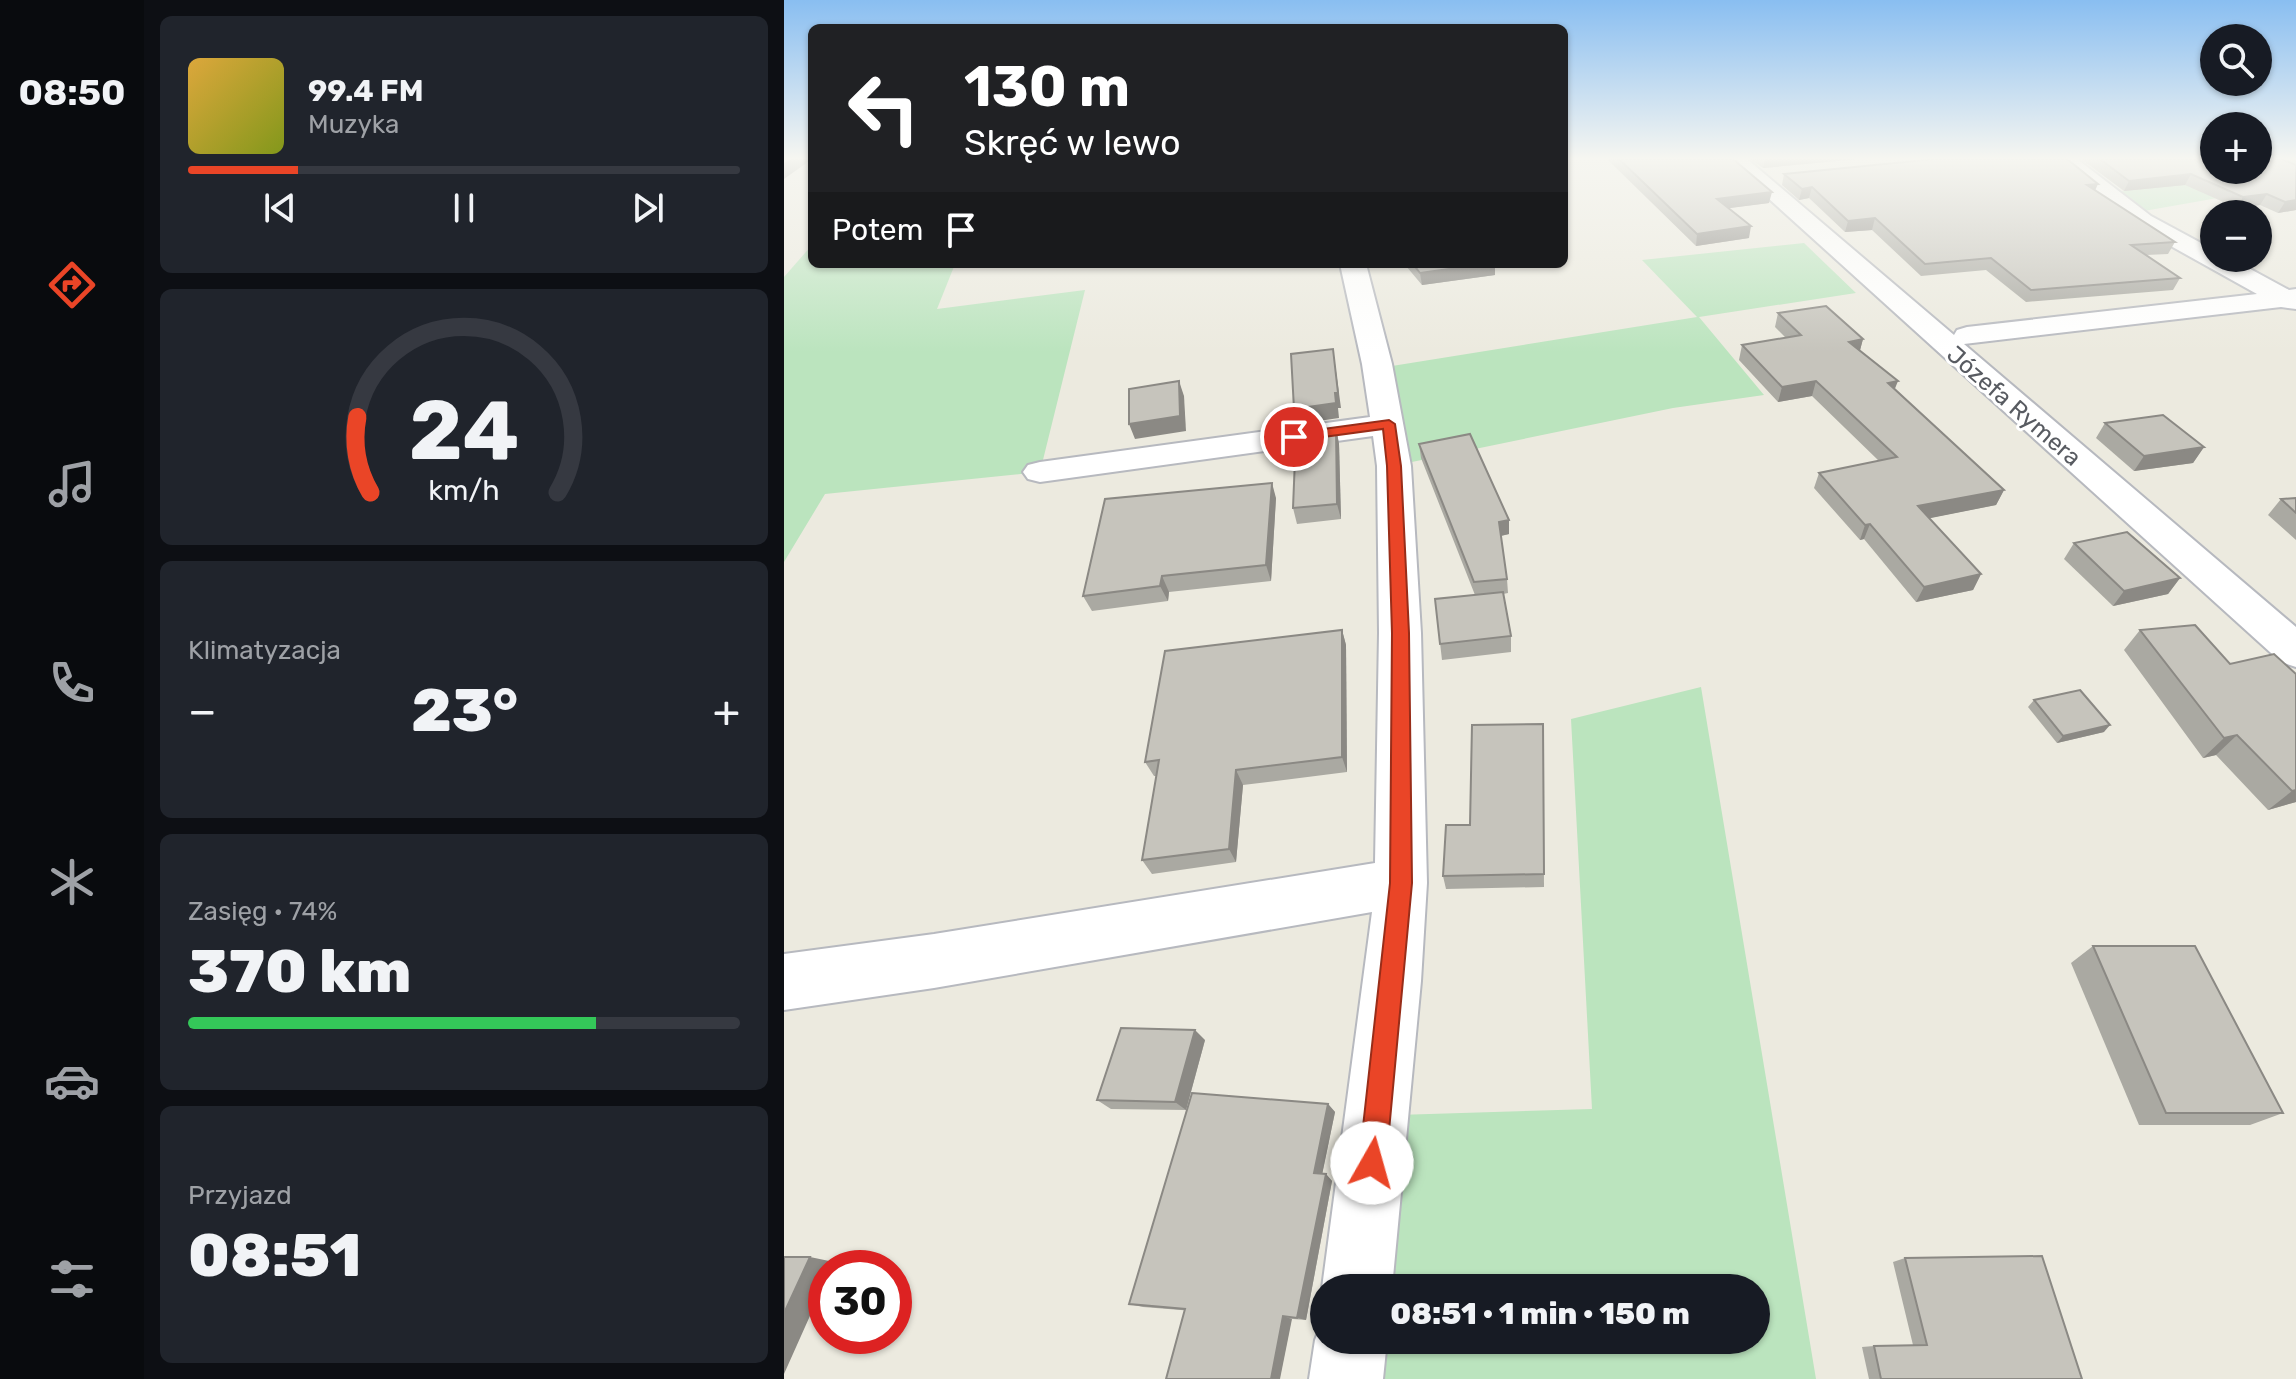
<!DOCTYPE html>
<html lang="pl">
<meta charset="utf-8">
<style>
:root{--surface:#171b24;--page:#20242c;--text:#f1f3f6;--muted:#9ea1a6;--line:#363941;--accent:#ea4527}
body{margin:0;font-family:Rubik,sans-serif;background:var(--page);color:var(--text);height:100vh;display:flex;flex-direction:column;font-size:30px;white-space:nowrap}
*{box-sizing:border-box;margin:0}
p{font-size:26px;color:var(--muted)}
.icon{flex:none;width:44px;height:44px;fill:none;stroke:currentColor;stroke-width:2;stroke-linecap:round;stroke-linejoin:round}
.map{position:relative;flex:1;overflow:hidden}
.side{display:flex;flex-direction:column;gap:16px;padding:16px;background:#0d0f14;width:640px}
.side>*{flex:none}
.hud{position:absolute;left:24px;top:24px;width:760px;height:244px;border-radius:12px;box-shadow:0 2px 6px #0004;background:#202124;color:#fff;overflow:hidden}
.fabs{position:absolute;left:1416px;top:24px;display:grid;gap:16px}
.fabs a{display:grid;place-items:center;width:72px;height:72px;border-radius:50%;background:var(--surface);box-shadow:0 2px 6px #0004;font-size:40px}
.speed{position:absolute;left:24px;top:1250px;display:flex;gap:16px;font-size:40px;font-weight:700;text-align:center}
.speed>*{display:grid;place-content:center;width:104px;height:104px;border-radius:50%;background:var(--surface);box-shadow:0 2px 6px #0004;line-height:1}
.speed .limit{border:12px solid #d22;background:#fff;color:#111}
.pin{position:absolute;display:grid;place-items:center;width:68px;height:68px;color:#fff;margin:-34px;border:4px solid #fff;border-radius:50%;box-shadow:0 2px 8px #0007}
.me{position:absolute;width:88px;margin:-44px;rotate:7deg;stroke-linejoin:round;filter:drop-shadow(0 0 6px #0008)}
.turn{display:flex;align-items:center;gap:28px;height:168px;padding:0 24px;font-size:36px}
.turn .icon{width:104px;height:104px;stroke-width:2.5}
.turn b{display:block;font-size:56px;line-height:68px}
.then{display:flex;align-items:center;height:76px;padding:0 24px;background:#0003;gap:16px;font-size:30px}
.big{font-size:60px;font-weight:800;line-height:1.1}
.side .card{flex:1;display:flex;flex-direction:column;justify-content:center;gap:12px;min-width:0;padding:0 28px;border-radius:12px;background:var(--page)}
.side .dial{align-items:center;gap:0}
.dial svg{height:208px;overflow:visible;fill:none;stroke:var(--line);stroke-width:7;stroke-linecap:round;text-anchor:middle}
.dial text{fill:var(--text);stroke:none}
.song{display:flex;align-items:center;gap:24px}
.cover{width:96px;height:96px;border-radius:12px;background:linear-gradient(135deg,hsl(40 70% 55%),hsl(70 70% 35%))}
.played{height:8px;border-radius:4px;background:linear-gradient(90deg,var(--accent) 20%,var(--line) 20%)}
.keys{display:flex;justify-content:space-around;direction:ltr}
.heat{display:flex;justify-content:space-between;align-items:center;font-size:44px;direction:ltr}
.charge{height:12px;border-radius:6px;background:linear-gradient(90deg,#34c759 74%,var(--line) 0)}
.trip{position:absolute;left:526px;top:1274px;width:460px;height:80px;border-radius:40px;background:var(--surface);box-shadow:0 2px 6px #0004;font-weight:800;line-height:80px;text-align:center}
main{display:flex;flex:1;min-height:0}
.tab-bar{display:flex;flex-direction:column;width:144px;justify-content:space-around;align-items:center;background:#090b0e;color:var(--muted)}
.tab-bar .icon{width:56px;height:56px}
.tab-bar .on{color:var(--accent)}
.tab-bar b{font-size:36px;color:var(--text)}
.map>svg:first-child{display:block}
</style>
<main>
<nav class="tab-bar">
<b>08:50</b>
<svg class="icon on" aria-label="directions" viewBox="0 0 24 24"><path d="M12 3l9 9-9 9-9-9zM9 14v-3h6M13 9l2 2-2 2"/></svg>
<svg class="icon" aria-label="music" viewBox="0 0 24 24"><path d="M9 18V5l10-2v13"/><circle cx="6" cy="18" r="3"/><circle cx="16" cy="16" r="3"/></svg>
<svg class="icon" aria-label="phone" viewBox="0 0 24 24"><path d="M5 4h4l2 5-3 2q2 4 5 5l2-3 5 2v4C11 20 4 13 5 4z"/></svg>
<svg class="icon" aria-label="climate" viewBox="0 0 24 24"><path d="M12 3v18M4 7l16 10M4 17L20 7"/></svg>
<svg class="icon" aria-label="car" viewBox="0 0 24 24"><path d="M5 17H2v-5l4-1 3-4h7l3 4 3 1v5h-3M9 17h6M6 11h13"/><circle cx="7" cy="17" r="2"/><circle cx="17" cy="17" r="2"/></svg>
<svg class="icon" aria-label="filters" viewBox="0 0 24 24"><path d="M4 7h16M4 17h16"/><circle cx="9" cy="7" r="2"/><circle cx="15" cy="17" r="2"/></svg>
</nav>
<section class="side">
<div class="card">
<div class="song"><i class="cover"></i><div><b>99.4 FM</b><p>Muzyka</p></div></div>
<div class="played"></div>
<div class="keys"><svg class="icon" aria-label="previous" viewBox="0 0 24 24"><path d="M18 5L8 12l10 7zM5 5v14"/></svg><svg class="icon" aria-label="pause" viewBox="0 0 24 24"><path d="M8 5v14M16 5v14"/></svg><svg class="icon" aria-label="next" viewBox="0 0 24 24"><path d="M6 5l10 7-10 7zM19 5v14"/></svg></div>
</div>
<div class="card dial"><svg viewBox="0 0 100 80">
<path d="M14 69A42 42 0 1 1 86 69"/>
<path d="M14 69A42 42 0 0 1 9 40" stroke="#ea4527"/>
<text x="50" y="56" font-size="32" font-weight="700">24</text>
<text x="50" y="72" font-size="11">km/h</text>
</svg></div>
<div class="card"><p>Klimatyzacja</p>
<div class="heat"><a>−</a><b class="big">23°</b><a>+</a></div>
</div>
<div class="card"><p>Zasięg · 74%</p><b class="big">370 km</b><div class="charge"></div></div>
<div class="card"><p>Przyjazd</p><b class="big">08:51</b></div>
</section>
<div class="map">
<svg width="1512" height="1379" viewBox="0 0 1512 1379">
<rect width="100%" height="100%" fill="#eceadf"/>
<g fill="#bbe4be">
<path d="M1512 159V184L1360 211 1334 192 1481 170Z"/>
<path d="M1020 243 1072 293 915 317 980 395 889 408 623 463 608 366 913 317 858 260Z"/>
<path d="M28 245V264H171L153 309 301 290 256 472 41 494 0 562V277Z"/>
<path d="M917 687 1032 1379H580L585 1340H972V1288H591L613 1115 808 1109 787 719Z"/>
</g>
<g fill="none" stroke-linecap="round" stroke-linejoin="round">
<defs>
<g id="minor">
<path d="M941 159H963L1170 335 1173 330 1183 327 1473 294 1351 226 1271 159H1293L1367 216 1430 250V258H1446L1505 290 1512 289V309L1497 307 1180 344 1512 627V667L1497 662Z"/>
<path d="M556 264H582L608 364 627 466 637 633 643 883 637 981 608 1288H540V1293L538 1288 588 912 150 988 0 1010V954L150 934 591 863 595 633 593 466 589 436 256 482 244 479 239 472 244 465 256 462 586 417 578 364Z"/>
<path d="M540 1317V1340H603L599 1379H525L531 1340Z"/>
</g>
</defs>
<use href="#minor" stroke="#b7b9bf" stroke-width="4"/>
<use href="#minor" fill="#fff" fill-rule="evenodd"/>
</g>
<g fill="#aaa9a2">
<path d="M823 159H949L985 203 945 208 965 238 912 246Z"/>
<path d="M966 159H1075L979 168Z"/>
<path d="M1297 159H1430L1512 165V210L1494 213 1476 205 1453 208 1401 185 1340 191Z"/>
<path d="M1000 174 1311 190 1391 242 1384 254 1362 255 1396 278 1389 290 1242 302 1202 270 1137 276 1088 230 1061 232 1025 198 1015 200 998 185Z"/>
<path d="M617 264H711V275L638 285 622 266 619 267Z"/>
<path d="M994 313 1079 339 1076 350 1111 389 1220 490 1212 505 1145 518 1197 574 1189 590 1132 602 1080 539 1076 540 1030 488 1035 473 1095 461 1028 396 994 402 955 360 958 345 1002 338 991 327Z"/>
<path d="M1321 423 1420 447 1409 463 1350 471 1312 438Z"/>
<path d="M552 428 555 444 557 519 513 524 509 508Z"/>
<path d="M635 444 725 520V534L717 536 723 579 724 593 719 594 727 636V652L658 660 651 599 691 595 637 458Z"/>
<path d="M492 498 487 581 385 592 384 601 308 611 299 596Z"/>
<path d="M1512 498V540L1484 515 1497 499Z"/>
<path d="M1290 543 1396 578 1384 594 1329 606 1280 559Z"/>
<path d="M558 630 562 645 563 772 459 785 452 862 368 874 358 860 372 776H370L361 762Z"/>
<path d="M1356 630 1446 664 1512 674V802L1484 810 1432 755 1419 758 1340 650Z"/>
<path d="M1250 700 1320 732 1273 743 1244 707Z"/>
<path d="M759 724 760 887 662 889 659 876 686 825Z"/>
<path d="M1309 946 1499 1113 1466 1125H1355L1287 963Z"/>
<path d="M421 1040 402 1110 327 1109 313 1100Z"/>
<path d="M544 1104 551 1112 538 1174H542L548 1181 522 1320 359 1307 345 1304Z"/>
<path d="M1121 1258 1298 1379H1085L1078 1347 1090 1346 1129 1345 1109 1262Z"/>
</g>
<g fill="#8b8984">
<path d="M6 159H28L0 179V163Z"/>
<path d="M981 159H1075L979 168Z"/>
<path d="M1407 174 1401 185 1340 191 1345 181Z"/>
<path d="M1314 184 1309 195 1303 185Z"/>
<path d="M1028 187 1025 198 1015 200 1018 189Z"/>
<path d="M988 192 985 203 931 210 933 199Z"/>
<path d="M1483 194 1476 205 1453 208 1459 197Z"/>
<path d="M1512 200V210L1494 213 1501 202Z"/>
<path d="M1091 218 1088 230 1061 232 1064 221Z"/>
<path d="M967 226 965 238 912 246 913 234Z"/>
<path d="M701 264H711V275L638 285 636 273Z"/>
<path d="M1079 339 1075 354 1065 342Z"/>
<path d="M549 349 557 408H554L555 418 514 424 510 409Z"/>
<path d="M395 381 400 396 402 431 351 439 345 424Z"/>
<path d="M1032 381 1028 396 994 402 998 387Z"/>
<path d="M1114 381 1108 396 1104 383Z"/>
<path d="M552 428 555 444 557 519 553 504Z"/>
<path d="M1420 447 1409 463 1350 471 1360 456Z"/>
<path d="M488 483 492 498 487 581 482 565Z"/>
<path d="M1220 490 1212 505 1127 522 1134 506Z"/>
<path d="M725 520V534L716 536 715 522Z"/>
<path d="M1086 524 1080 539 1076 540 1081 525Z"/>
<path d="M1197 574 1189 590 1132 602 1140 587Z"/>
<path d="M378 576 385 592 384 601 376 586Z"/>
<path d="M1396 578 1384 594 1329 606 1340 591Z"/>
<path d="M558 630 562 645 563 772 558 757Z"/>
<path d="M1326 725 1320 732 1273 743 1279 736Z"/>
<path d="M1453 735 1432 755 1419 758 1440 738Z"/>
<path d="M452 770 459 785 452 862 445 849Z"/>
<path d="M1512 790V802L1484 810 1508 791Z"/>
<path d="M411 1030 421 1040 402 1110 391 1102Z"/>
<path d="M544 1104 551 1112 537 1180 530 1173Z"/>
<path d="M542 1174 548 1181 522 1320 513 1318Z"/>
<path d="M26 1257 50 1262 47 1268H42V1280L0 1374V1313Z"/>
<path d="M499 1316 508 1319 496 1379H487Z"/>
</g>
<g fill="#c6c4bc" stroke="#8b8984" stroke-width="2">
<path d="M835 159H949L988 192 933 199 967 226 913 234Z"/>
<path d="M1151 159H1283L1314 184 1303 185 1391 242 1347 245 1396 278 1247 290 1207 258 1141 264 1091 218 1064 221 1028 187 1018 189 1000 174Z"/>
<path d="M1316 159H1430V170H1474V159H1498L1512 165V200L1501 202 1483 194 1459 197 1407 174 1345 181Z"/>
<path d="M629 264H701L636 273Z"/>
<path d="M1042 306 1079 339 1065 342 1114 381 1104 383 1220 490 1134 506 1197 574 1140 587 1086 524 1081 525 1035 473 1113 457 1032 381 998 387 958 345 1017 335 994 313Z"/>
<path d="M549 349 554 393H551L552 403 510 409 507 354Z"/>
<path d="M395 381 396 416 345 424V389Z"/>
<path d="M1379 415 1420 447 1360 456 1321 423Z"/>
<path d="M552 428 553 504 509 508 512 434Z"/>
<path d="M686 434 725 520 715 522 723 579 690 582 635 444Z"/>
<path d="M488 483 482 565 378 576 376 586 299 596 321 499Z"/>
<path d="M1512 498V513L1497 499Z"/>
<path d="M1343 532 1396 578 1340 591 1290 543Z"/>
<path d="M719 592 727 636 656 644 651 599Z"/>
<path d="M1411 625 1446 664 1490 654 1512 674V790L1508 791 1453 735 1440 738 1356 630Z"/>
<path d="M558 630V757L452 770 445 849 358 860 375 760 361 762 381 651Z"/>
<path d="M1296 690 1326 725 1279 736 1250 700Z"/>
<path d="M759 724 760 874 659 876 662 825H686L688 725Z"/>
<path d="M1309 946H1411L1499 1113H1382Z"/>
<path d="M337 1028 411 1030 391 1102 313 1100Z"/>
<path d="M408 1093 544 1104 530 1173 542 1174 513 1318 499 1316 487 1379H382L401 1309 345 1304Z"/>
<path d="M1258 1256 1298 1379H1097L1090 1346 1143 1345 1121 1258Z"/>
<path d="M0 1257H26L0 1313Z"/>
</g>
<linearGradient id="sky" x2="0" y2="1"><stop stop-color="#89bef1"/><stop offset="0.45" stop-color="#f6f6f1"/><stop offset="1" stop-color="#f6f6f1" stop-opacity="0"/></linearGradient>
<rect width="1512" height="352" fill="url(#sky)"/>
<path fill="#ea4527" stroke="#982d19" stroke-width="2" d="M605 420 611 424 617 466 625 633 628 883 602 1163 598 1172 588 1176 579 1172 575 1163 606 883 608 633 603 466 599 429 510 441 503 437 510 433Z"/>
<g text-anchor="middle" stroke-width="6" stroke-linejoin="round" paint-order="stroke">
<g font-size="24" fill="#585b61" stroke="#fff">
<text transform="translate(1230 406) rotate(41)" y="8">Józefa Rymera</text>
</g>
</g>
</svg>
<div class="fabs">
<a><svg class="icon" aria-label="search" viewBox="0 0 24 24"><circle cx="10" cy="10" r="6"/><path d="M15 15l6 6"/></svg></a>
<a>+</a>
<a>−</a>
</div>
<div class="speed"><div class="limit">30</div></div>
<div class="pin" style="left:510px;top:437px;background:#d93025"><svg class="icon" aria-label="arrive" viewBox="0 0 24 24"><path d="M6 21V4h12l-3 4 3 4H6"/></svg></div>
<svg class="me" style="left:588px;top:1163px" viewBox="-20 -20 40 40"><circle r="19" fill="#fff"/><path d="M0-13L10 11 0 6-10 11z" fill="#ea4527"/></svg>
<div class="trip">08:51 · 1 min · 150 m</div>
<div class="hud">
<div class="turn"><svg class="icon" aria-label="left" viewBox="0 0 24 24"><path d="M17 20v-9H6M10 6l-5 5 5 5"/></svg><div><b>130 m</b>Skręć w lewo</div></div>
<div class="then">Potem<svg class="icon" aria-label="arrive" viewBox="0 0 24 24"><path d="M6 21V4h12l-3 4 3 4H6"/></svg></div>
</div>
</div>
</main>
